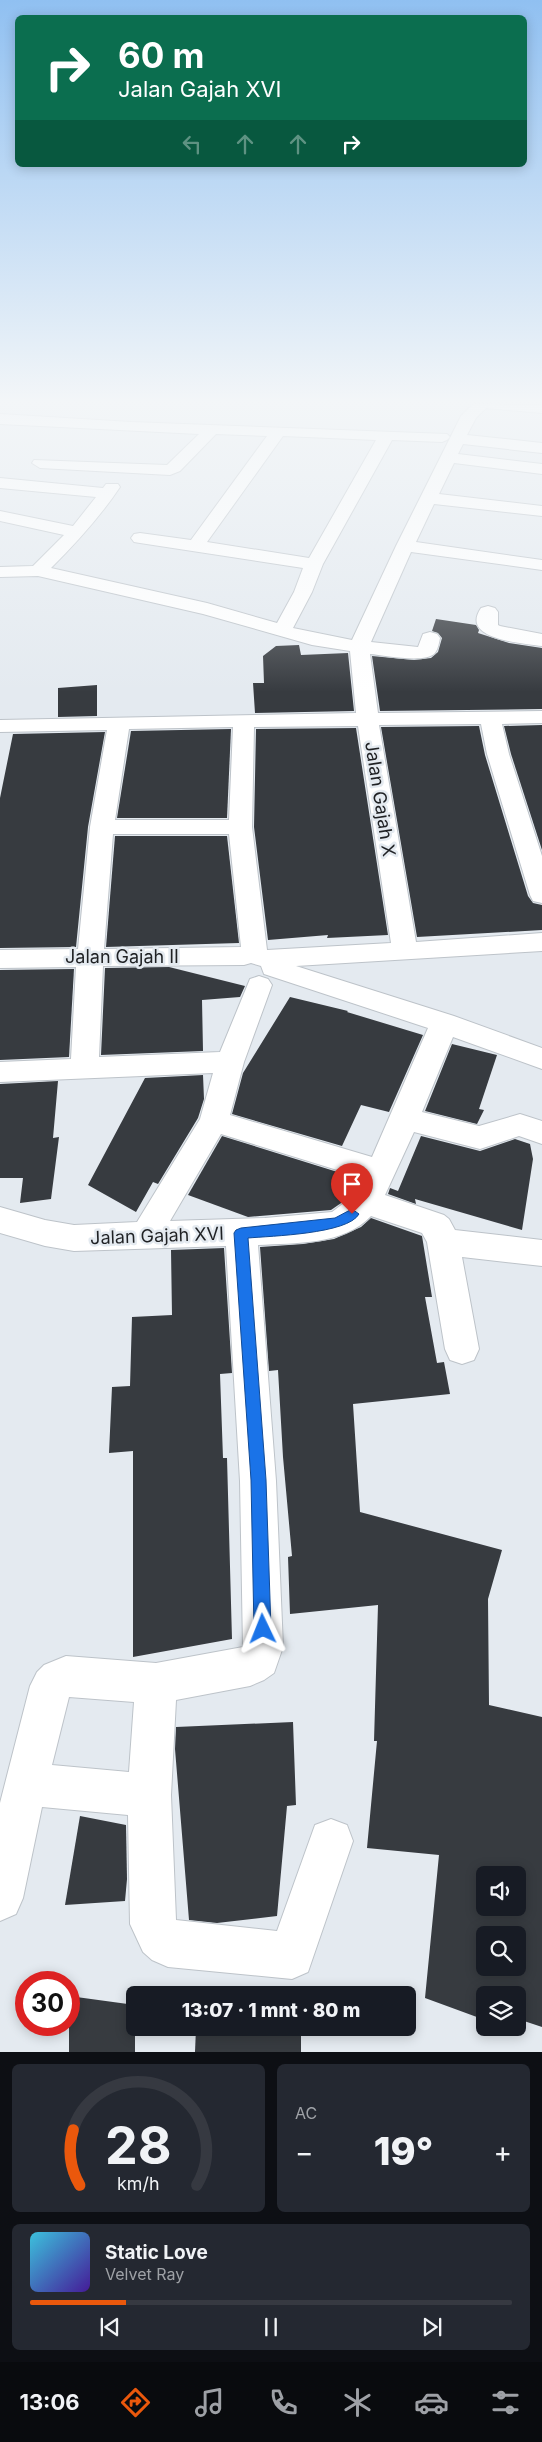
<!DOCTYPE html>
<html lang="id">
<meta charset="utf-8">
<style>
:root{--surface:#171b24;--page:#242831;--text:#f1f3f6;--muted:#9ea1a6;--line:#363941;--accent:#ea580c}
body{margin:0;font-family:Inter,sans-serif;background:var(--page);color:var(--text);height:100vh;display:flex;flex-direction:column;font-size:19px;white-space:nowrap}
*{box-sizing:border-box;margin:0}
p{font-size:16px;color:var(--muted)}
.icon{flex:none;width:28px;height:28px;fill:none;stroke:currentColor;stroke-width:2;stroke-linecap:round;stroke-linejoin:round}
.map{position:relative;height:2052px;overflow:hidden}
.sheet{display:flex;flex-direction:column;gap:12px;padding:12px;background:#0d0f14;flex:1}
.sheet>*{flex:none}
.guide{position:absolute;left:15px;top:15px;width:512px;height:152px;border-radius:8px;box-shadow:0 2px 12px #0003;background:#0b6e4f;color:#fff;overflow:hidden}
.tools{position:absolute;left:476px;top:1866px;display:grid;gap:10px}
.tools a{display:grid;place-items:center;width:50px;height:50px;border-radius:8px;background:var(--surface);box-shadow:0 2px 12px #0003;font-size:25px}
.speed{position:absolute;left:15px;top:1971px;display:flex;gap:10px;font-size:25px;font-weight:700;text-align:center}
.speed>*{display:grid;place-content:center;width:65px;height:65px;border-radius:50%;background:var(--surface);box-shadow:0 2px 12px #0003;line-height:1}
.speed .limit{border:8px solid #d22;background:#fff;color:#111}
.pin{position:absolute;display:grid;place-items:center;width:42px;height:42px;color:#fff;margin:-51px -21px;border-radius:50% 50% 50% 0;rotate:-45deg;box-shadow:0 0 5px #0007}
.pin .icon{rotate:45deg}
.me{position:absolute;width:55px;margin:-28px;rotate:358deg;stroke-linejoin:round;filter:drop-shadow(0 0 4px #0008)}
.turn{display:flex;align-items:center;gap:18px;height:105px;padding:0 20px;font-size:22px}
.turn .icon{width:65px;height:65px;stroke-width:2.5}
.turn b{display:block;font-size:35px;line-height:42px}
.lanes{display:flex;align-items:center;height:48px;padding:0 20px;background:#0003;justify-content:center;gap:25px;direction:ltr}
.lanes .off{opacity:.35}
.big{font-size:38px;font-weight:800;line-height:1.1}
.sheet .card{flex:1;display:flex;flex-direction:column;justify-content:center;gap:8px;min-width:0;padding:0 18px;border-radius:8px;background:var(--page)}
.sheet .dial{align-items:center;gap:0}
.dial svg{height:130px;overflow:visible;fill:none;stroke:var(--line);stroke-width:7;stroke-linecap:round;text-anchor:middle}
.dial text{fill:var(--text);stroke:none}
.song{display:flex;align-items:center;gap:15px}
.cover{width:60px;height:60px;border-radius:8px;background:linear-gradient(135deg,hsl(190 70% 55%),hsl(260 70% 35%))}
.played{height:5px;border-radius:2px;background:linear-gradient(90deg,var(--accent) 20%,var(--line) 20%)}
.keys{display:flex;justify-content:space-around;direction:ltr}
.heat{display:flex;justify-content:space-between;align-items:center;font-size:28px;direction:ltr}
.sheet .tiles{flex:1;display:grid;gap:12px;grid-template-columns:1fr 1fr}
.card:last-child{grid-column:span 2}
.trip{position:absolute;left:126px;top:1986px;width:290px;height:50px;border-radius:8px;background:var(--surface);box-shadow:0 2px 12px #0003;font-weight:800;line-height:50px;text-align:center}
.menu{display:flex;height:80px;justify-content:space-around;align-items:center;background:#090b0e;color:var(--muted)}
.menu .icon{width:35px;height:35px}
.menu .current{color:var(--accent)}
.menu b{font-size:22px;color:var(--text)}
.map>svg:first-child{display:block}
</style>
<div class="map">
<svg width="542" height="2052" viewBox="0 0 542 2052">
<rect width="100%" height="100%" fill="#e4eaf0"/>
<g fill="#373b40" fill-rule="evenodd">
<path d="M436 619 476 625 479 630 478 633 509 643 542 648V709L380 711 372 656 414 660 431 658 438 652 442 638 438 633 432 631Z"/>
<path d="M299 645 301 655 348 653 354 711 255 713 253 683H264L263 656 276 646Z"/>
<path d="M97 685V716L58 717V688Z"/>
<path d="M542 725V850L511 754 504 726Z"/>
<path d="M479 726 485 755 528 896 533 903 542 905V930L417 937 381 727Z"/>
<path d="M356 728 388 935 327 938 328 935 268 940 254 827 256 729Z"/>
<path d="M231 729 227 818H117L131 731Z"/>
<path d="M105 732 88 827 76 947 0 948V798L13 734Z"/>
<path d="M115 836H227L239 943 106 947Z"/>
<path d="M169 967 245 986 240 997 202 1000 203 1051 101 1055 105 968Z"/>
<path d="M74 969 69 1057 0 1060V970Z"/>
<path d="M290 997 348 1011 347 1012 423 1035 389 1112 361 1105 342 1146 232 1114 243 1073Z"/>
<path d="M452 1044 497 1055 479 1109 484 1110 477 1124 425 1111Z"/>
<path d="M203 1075 204 1099 198 1118 158 1184 153 1182 136 1212 88 1185 145 1078Z"/>
<path d="M58 1081 53 1138 59 1137 51 1199 20 1203 23 1178H0V1084Z"/>
<path d="M222 1136 360 1179 347 1199 331 1210 248 1217 188 1195Z"/>
<path d="M421 1136 480 1151 515 1139 530 1144 533 1159 522 1230 415 1199 416 1204 388 1194 390 1188 398 1191Z"/>
<path d="M371 1218 422 1236 432 1297H425L437 1363 444 1362 450 1394 353 1404 360 1512 502 1550 488 1599 489 1705 542 1717V2027L518 2019V1995H485V2020L425 1998 439 1855 367 1848 377 1741H374L378 1605 290 1614 288 1557 292 1556 283 1457 278 1370 269 1371 260 1247 303 1244 334 1239 361 1227ZM485 1875H518V1908H485ZM485 1935H518V1968H485Z"/>
<path d="M224 1248 232 1373 220 1374 223 1458H227L232 1639 133 1657V1451L109 1453 112 1387 130 1386 132 1317 172 1315 171 1250Z"/>
<path d="M293 1722 296 1805 287 1806 277 1916 217 1923 189 1920 175 1749 176 1727Z"/>
<path d="M80 1816 126 1825 127 1879 125 1901 65 1905Z"/>
<rect x="197" y="1992" width="104" height="3"/>
<path d="M69 1996 135 2005V2052H69Z"/>
<path d="M196 2028H301V2052H195Z"/>
</g>
<g fill="none" stroke-linecap="round" stroke-linejoin="round">
<defs>
<g id="minor">
<path d="M473 404 542 405V413L486 408 476 418 467 435 542 443V453L463 444 458 454 542 464V474L454 463 439 494 542 506V516L434 504 416 542 542 560V570L411 552 371 642 418 647 423 634 430 632 437 634 440 638C439 643 438 649 435 653 425 664 384 655 370 654L378 713 542 711V723L502 724 509 754 542 856V903L533 901 530 895 487 754 481 724 379 725 416 942 542 933V951L296 966 454 1016 542 1048V1069L453 1037 422 1112 479 1126 520 1114 542 1121V1144L519 1136 480 1149 414 1132 385 1195 444 1215 449 1219 455 1230 542 1240V1266L462 1257 479 1349 474 1360 462 1364 450 1360 445 1349 427 1242 422 1233 371 1216C344 1245 295 1243 258 1245L276 1481 283 1647 274 1673 264 1680 250 1686 176 1700 171 1795 176 1920 277 1931 315 1825 331 1819 347 1825 353 1841 308 1972 292 1979 168 1967 152 1960 143 1952 130 1924 128 1815 42 1807 23 1898 16 1914 0 1921V1803L30 1686 37 1672 44 1665 66 1656 156 1663 243 1647 240 1481 226 1246 74 1251 45 1246 0 1233V1207L45 1220 74 1225 137 1222 200 1119 213 1073 0 1082V1062L71 1059 76 967 0 968V950L78 949 90 827 107 730 0 732V720L356 713 350 651 312 645 203 614 38 576 0 577V567L33 566 64 535 0 521V511L73 526 96 497 0 488V478L103 488 106 484H118L120 487C100 517 76 543 51 568L207 603 277 623 294 592 303 568 140 543 134 542 131 538 134 534 140 533 191 540 267 436 216 434 180 471 170 475 40 468 32 463 34 460 167 465 199 434 0 424V414L131 422 447 434 450 437 447 440 442 442 392 440 323 564 312 592 293 628 352 640 396 546 461 416ZM283 436 376 440 309 558 207 542ZM358 726 391 943 267 950 252 827 254 727ZM233 727 229 820H115L129 729ZM113 834H229L241 947 104 949ZM251 963 261 966 264 974 428 1028 372 1157 230 1115 244 1062 272 985 268 979 259 976 250 979 220 1052 99 1057 103 966 244 965ZM221 1134 363 1178 348 1200 332 1212 265 1218 170 1221ZM69 1697 134 1702 129 1772 52 1765Z"/>
<path d="M488 606 495 608 498 612V625L500 626 542 634V646C524 643 459 640 481 608Z"/>
</g>
</defs>
<use href="#minor" stroke="#bdc3c9" stroke-width="2"/>
<use href="#minor" fill="#fff" fill-rule="evenodd"/>
</g>
<linearGradient id="sky" x2="0" y2="1"><stop stop-color="#90c0f1"/><stop offset="0.58" stop-color="#f3f6f8"/><stop offset="1" stop-color="#f3f6f8" stop-opacity="0"/></linearGradient>
<rect width="542" height="692" fill="url(#sky)"/>
<path fill="#1a73e8" stroke="#114b97" d="M352 1209 359 1214C348 1234 271 1236 248 1238L266 1480 271 1629 268 1635 263 1637 257 1635 254 1629 251 1480 234 1233 236 1230 241 1228 335 1218Z"/>
<g text-anchor="middle" stroke-width="5" stroke-linejoin="round" paint-order="stroke">
<g font-size="18" fill="#1f2124" stroke="#e4eaf0">
<text transform="translate(380 799) rotate(81)" y="6">Jalan Gajah X</text>
<text x="122" y="963">Jalan Gajah II</text>
<text transform="translate(157 1236) rotate(-2)" y="6">Jalan Gajah XVI</text>
</g>
</g>
</svg>
<div class="tools">
<a><svg class="icon" aria-label="sound" viewBox="0 0 24 24"><path d="M4 9h4l5-4v14l-5-4H4zM17 9q2 3 0 6"/></svg></a>
<a><svg class="icon" aria-label="search" viewBox="0 0 24 24"><circle cx="10" cy="10" r="6"/><path d="M15 15l6 6"/></svg></a>
<a><svg class="icon" aria-label="layers" viewBox="0 0 24 24"><path d="M12 4l9 5-9 5-9-5zM3 14l9 5 9-5"/></svg></a>
</div>
<div class="speed"><div class="limit">30</div></div>
<div class="pin" style="left:352px;top:1214px;background:#d93025"><svg class="icon" aria-label="arrive" viewBox="0 0 24 24"><path d="M6 21V4h12l-3 4 3 4H6"/></svg></div>
<svg class="me" style="left:263px;top:1629px" viewBox="-20 -20 40 40"><path d="M0-17L14 15 0 8-14 15z" fill="#1a73e8" stroke="#fff" stroke-width="4"/></svg>
<div class="trip">13:07 · 1 mnt · 80 m</div>
<div class="guide">
<div class="turn"><svg class="icon" aria-label="right" viewBox="0 0 24 24"><path d="M7 20v-9h11M14 6l5 5-5 5"/></svg><div><b>60 m</b>Jalan Gajah XVI</div></div>
<div class="lanes"><svg class="icon off" aria-label="left" viewBox="0 0 24 24"><path d="M17 20v-9H6M10 6l-5 5 5 5"/></svg><svg class="icon off" aria-label="ahead" viewBox="0 0 24 24"><path d="M12 20V5M6 11l6-6 6 6"/></svg><svg class="icon off" aria-label="ahead" viewBox="0 0 24 24"><path d="M12 20V5M6 11l6-6 6 6"/></svg><svg class="icon" aria-label="right" viewBox="0 0 24 24"><path d="M7 20v-9h11M14 6l5 5-5 5"/></svg></div>
</div>
</div>
<section class="sheet">
<div class="tiles">
<div class="card dial"><svg viewBox="0 0 100 80">
<path d="M14 69A42 42 0 1 1 86 69"/>
<path d="M14 69A42 42 0 0 1 10 35" stroke="#ea580c"/>
<text x="50" y="56" font-size="32" font-weight="700">28</text>
<text x="50" y="72" font-size="11">km/h</text>
</svg></div>
<div class="card"><p>AC</p>
<div class="heat"><a>−</a><b class="big">19°</b><a>+</a></div>
</div>
<div class="card">
<div class="song"><i class="cover"></i><div><b>Static Love</b><p>Velvet Ray</p></div></div>
<div class="played"></div>
<div class="keys"><svg class="icon" aria-label="previous" viewBox="0 0 24 24"><path d="M18 5L8 12l10 7zM5 5v14"/></svg><svg class="icon" aria-label="pause" viewBox="0 0 24 24"><path d="M8 5v14M16 5v14"/></svg><svg class="icon" aria-label="next" viewBox="0 0 24 24"><path d="M6 5l10 7-10 7zM19 5v14"/></svg></div>
</div>
</div>
</section>
<nav class="menu">
<b>13:06</b>
<svg class="icon current" aria-label="directions" viewBox="0 0 24 24"><path d="M12 3l9 9-9 9-9-9zM9 14v-3h6M13 9l2 2-2 2"/></svg>
<svg class="icon" aria-label="music" viewBox="0 0 24 24"><path d="M9 18V5l10-2v13"/><circle cx="6" cy="18" r="3"/><circle cx="16" cy="16" r="3"/></svg>
<svg class="icon" aria-label="phone" viewBox="0 0 24 24"><path d="M5 4h4l2 5-3 2q2 4 5 5l2-3 5 2v4C11 20 4 13 5 4z"/></svg>
<svg class="icon" aria-label="climate" viewBox="0 0 24 24"><path d="M12 3v18M4 7l16 10M4 17L20 7"/></svg>
<svg class="icon" aria-label="car" viewBox="0 0 24 24"><path d="M5 17H2v-5l4-1 3-4h7l3 4 3 1v5h-3M9 17h6M6 11h13"/><circle cx="7" cy="17" r="2"/><circle cx="17" cy="17" r="2"/></svg>
<svg class="icon" aria-label="filters" viewBox="0 0 24 24"><path d="M4 7h16M4 17h16"/><circle cx="9" cy="7" r="2"/><circle cx="15" cy="17" r="2"/></svg>
</nav>
